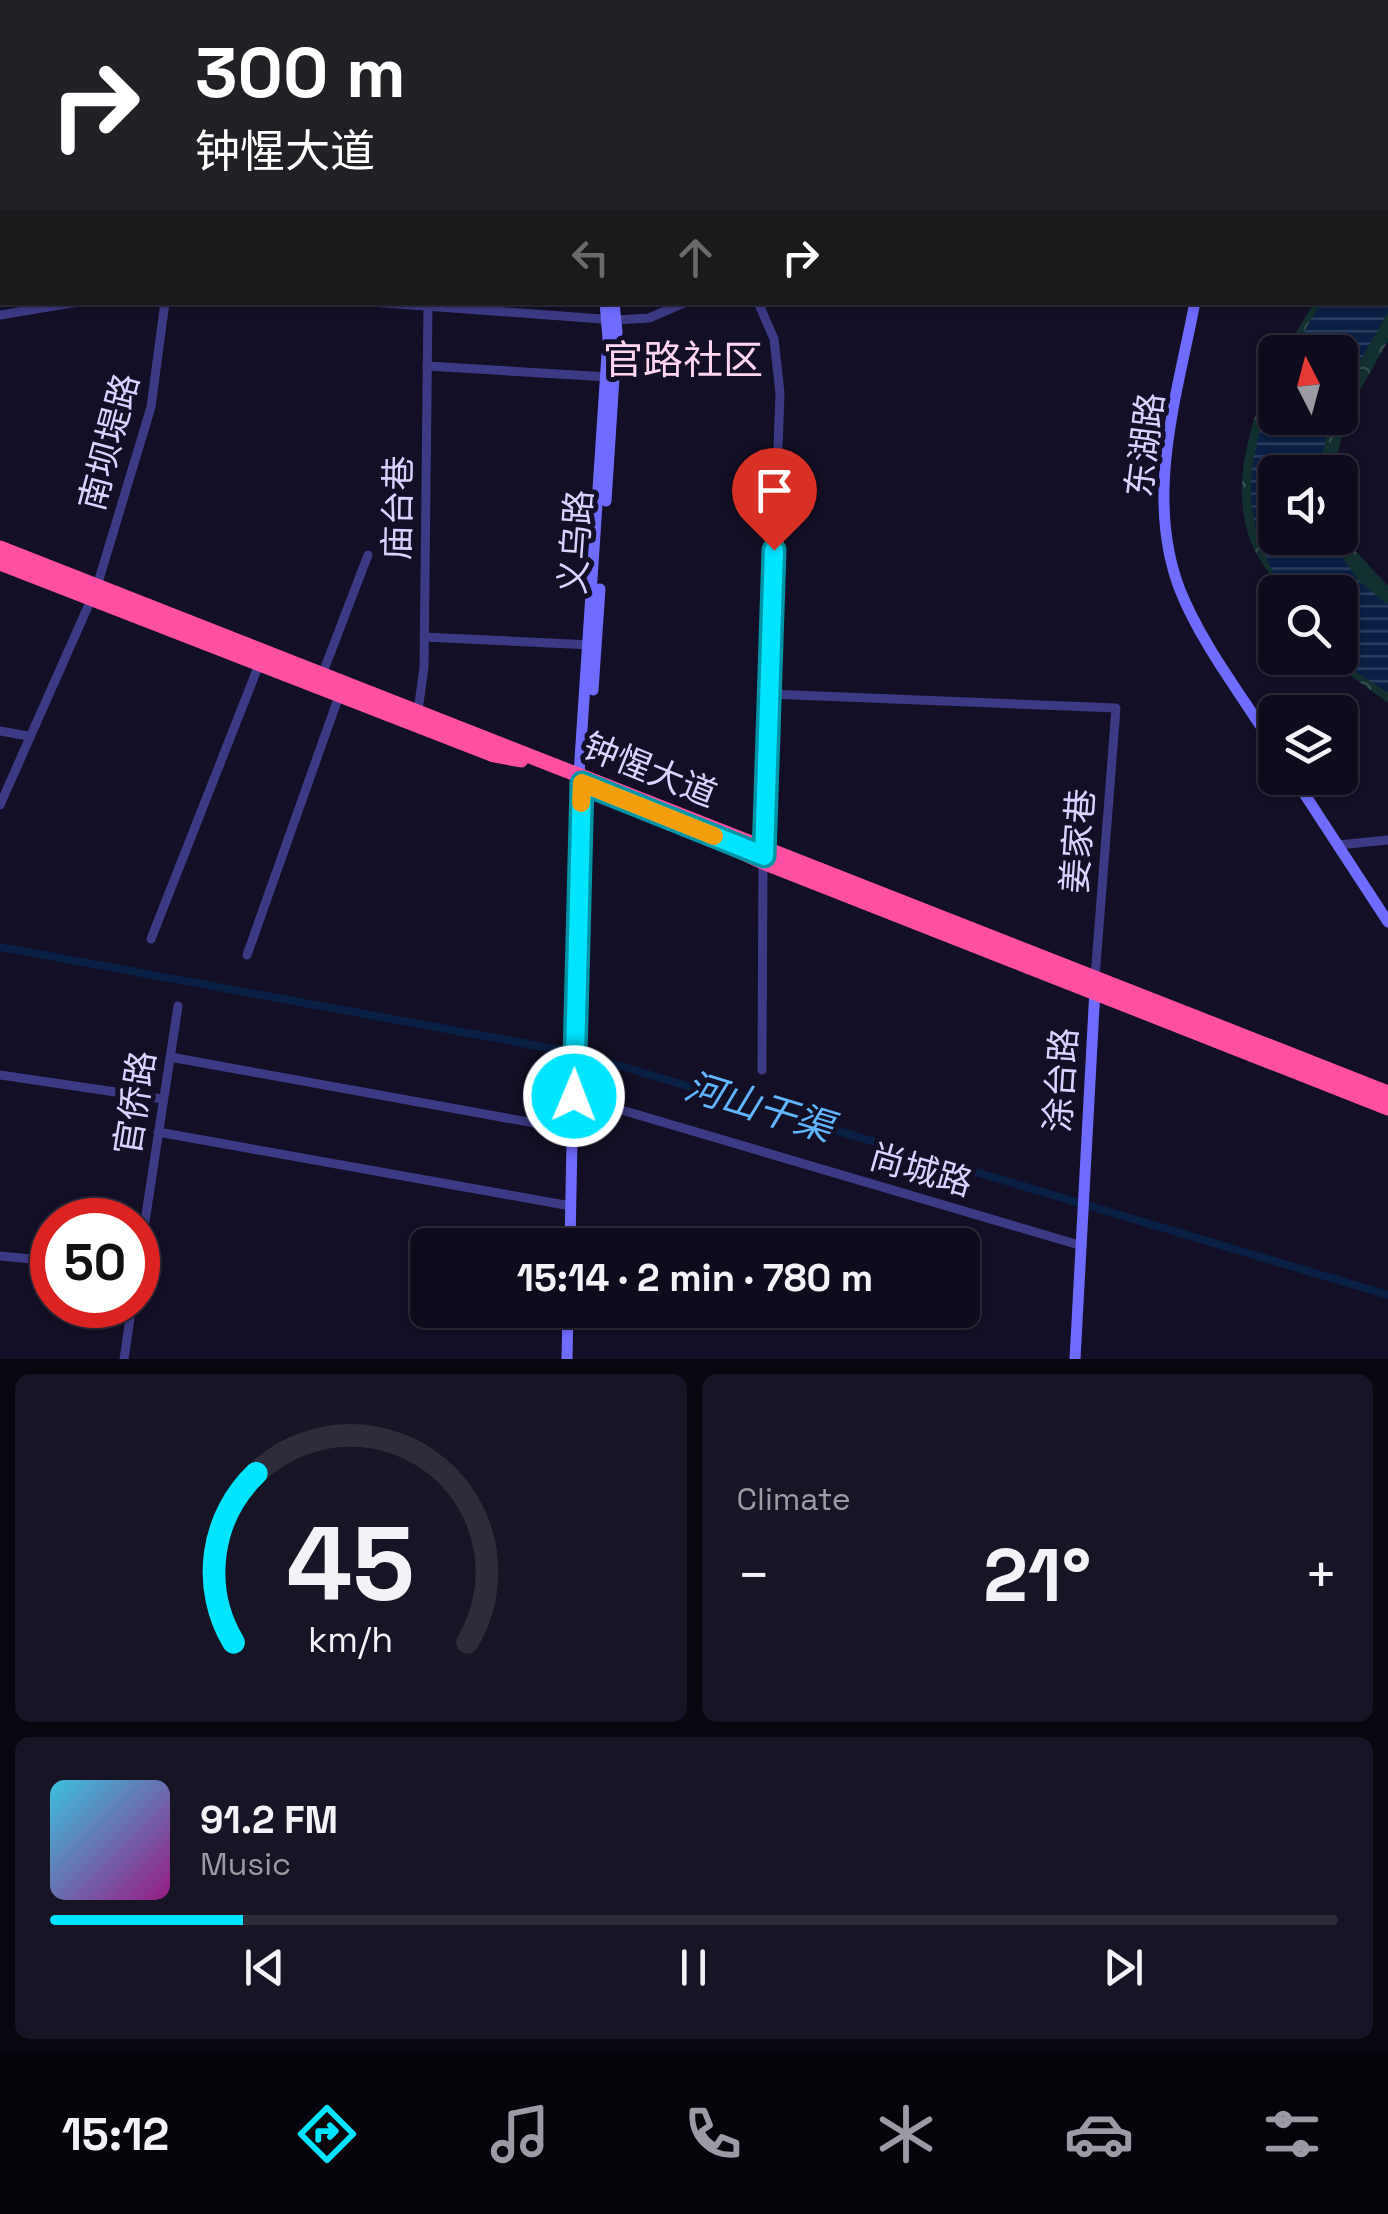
<!DOCTYPE html>
<meta charset="utf-8">
<style>
:root{--surface:#0e0b1c;--page:#171425;--text:#f1f3f6;--muted:#9b9ba3;--line:#2e2b3b;--accent:#00e5ff}
body{margin:0;font-family:"Space Grotesk","Noto Sans SC",sans-serif;background:var(--page);color:var(--text);height:100vh;display:flex;flex-direction:column;font-size:38px;white-space:nowrap}
*{box-sizing:border-box;margin:0}
p{font-size:32px;color:var(--muted)}
.icon{flex:none;width:55px;height:55px;fill:none;stroke:currentColor;stroke-width:2;stroke-linecap:round;stroke-linejoin:round}
.map{position:relative;height:1359px;overflow:hidden}
.details{display:flex;flex-direction:column;gap:15px;padding:15px;background:#08060f;flex:1}
.details>*{flex:none}
.banner{position:absolute;left:0px;top:0px;width:1390px;height:305px;box-shadow:0 2px 8px #0004,0 0 0 2px var(--line);background:#202124;color:#fff;overflow:hidden}
.needle{width:65px;rotate:354deg}
.tools{position:absolute;left:1258px;top:335px;display:grid;gap:20px}
.tools a{display:grid;place-items:center;width:100px;height:100px;border-radius:15px;background:var(--surface);box-shadow:0 2px 8px #0004,0 0 0 2px var(--line);font-size:50px}
.speed{position:absolute;left:30px;top:1198px;display:flex;gap:20px;font-size:50px;font-weight:700;text-align:center}
.speed>*{display:grid;place-content:center;width:130px;height:130px;border-radius:50%;background:var(--surface);box-shadow:0 2px 8px #0004,0 0 0 2px var(--line);line-height:1}
.speed .limit{border:15px solid #d22;background:#fff;color:#111}
.pin{position:absolute;display:grid;place-items:center;width:85px;height:85px;color:#fff;margin:-102px -42px;border-radius:50% 50% 50% 0;rotate:-45deg;box-shadow:0 0 10px #0007}
.pin .icon{rotate:45deg}
.me{position:absolute;width:110px;margin:-55px;rotate:1deg;stroke-linejoin:round;filter:drop-shadow(0 0 8px #0008)}
.turn{display:flex;align-items:center;gap:35px;height:210px;padding:0 30px;font-size:45px}
.turn .icon{width:130px;height:130px;stroke-width:2.5}
.turn b{display:block;font-size:70px;line-height:85px}
.lanes{display:flex;align-items:center;height:95px;padding:0 30px;background:#0003;justify-content:center;gap:50px;direction:ltr}
.lanes .off{opacity:.35}
.big{font-size:75px;font-weight:600;line-height:1.1}
.details .tile{flex:1;display:flex;flex-direction:column;justify-content:center;gap:15px;min-width:0;padding:0 35px;border-radius:15px;background:var(--page)}
.details .dial{align-items:center;gap:0}
.dial svg{height:260px;overflow:visible;fill:none;stroke:var(--line);stroke-width:7;stroke-linecap:round;text-anchor:middle}
.dial text{fill:var(--text);stroke:none}
.song{display:flex;align-items:center;gap:30px}
.cover{width:120px;height:120px;border-radius:15px;background:linear-gradient(135deg,hsl(190 70% 55%),hsl(310 70% 35%))}
.played{height:10px;border-radius:5px;background:linear-gradient(90deg,var(--accent) 15%,var(--line) 15%)}
.keys{display:flex;justify-content:space-around;direction:ltr}
.heat{display:flex;justify-content:space-between;align-items:center;font-size:55px;direction:ltr}
.details .tiles{flex:1;display:grid;gap:15px;grid-template-columns:1fr 1fr}
.tile:last-child{grid-column:span 2}
.trip{position:absolute;left:410px;top:1228px;width:570px;height:100px;border-radius:15px;background:var(--surface);box-shadow:0 2px 8px #0004,0 0 0 2px var(--line);font-weight:600;line-height:100px;text-align:center}
.tabs{display:flex;height:160px;justify-content:space-around;align-items:center;background:#06040b;color:var(--muted)}
.tabs .icon{width:70px;height:70px}
.tabs .selected{color:var(--accent)}
.tabs b{font-size:45px;color:var(--text)}
.map>svg:first-child{display:block}
</style>
<div class="map">
<svg width="1388" height="1359" viewBox="0 0 1388 1359">
<defs>
<pattern id="forest-crowns" width="20" height="18" patternUnits="userSpaceOnUse" patternTransform="scale(2.5)"><rect width="20" height="18" fill="#12302f"/><path d="M2 6a3 3 0 1 1 6 0M12 15a3 3 0 1 1 6 0" fill="none" stroke="#344d4e"/></pattern>
<pattern id="water-rules" width="6" height="5" patternUnits="userSpaceOnUse" patternTransform="scale(2.5)"><rect width="6" height="5" fill="#0a1f44"/><path d="M0 2.5h6" fill="none" stroke="#2d3f60"/></pattern>
</defs>
<rect width="100%" height="100%" fill="#130f26"/>
<path fill="url(#forest-crowns)" d="M1388 173V341L1349 409 1333 472H1275V538H1340V526L1345 540 1388 586V703L1327 658H1340V592H1282C1271 575 1258 560 1250 540 1230 483 1251 419 1275 367V418H1340V352H1284L1314 303 1388 302Z"/>
<g fill="url(#water-rules)">
<path d="M1388 187V312L1340 396V352H1292L1321 303 1388 302Z"/>
<path d="M1275 383V418H1331L1318 472H1275V538H1329L1359 581 1388 605V693L1335 658H1340V592H1284C1237 514 1246 467 1275 383Z"/>
</g>
<g fill="none" stroke-linecap="round" stroke-linejoin="round">
<path stroke="#0a1f44" stroke-width="8" d="M0 947 577 1053 1388 1295"/>
<g stroke="#3d3a85" stroke-width="9">
<path d="M432 0H444"/>
<path d="M370 302 616 320 649 318 686 302"/>
<path d="M758 302 774 339 780 393 763 856 762 1070"/>
<path d="M0 315 78 302"/>
<path d="M427 366 609 377"/>
<path d="M424 637 591 645"/>
<path d="M322 675 368 555"/>
<path d="M769 694 1116 708 1095 978"/>
<path d="M418 711 424 667 428 304"/>
<path d="M0 731 28 736"/>
<path d="M0 805 97 586 151 407 165 302"/>
<path d="M1338 845 1388 840"/>
<path d="M151 939 260 662"/>
<path d="M247 955 340 693"/>
<path d="M170 1057 573 1130"/>
<path d="M0 1075 163 1099"/>
<path d="M574 1096 1079 1245"/>
<path d="M158 1132 571 1206"/>
<path d="M0 1256 52 1261"/>
<path d="M138 1267 178 1006"/>
<path d="M124 1359 132 1305"/>
</g>
<g stroke="#6f6bff" stroke-width="11">
<path d="M543 0V2"/>
<path d="M551 0 552 2"/>
<path d="M1247 2V0"/>
<path d="M1195 302C1177 396 1144 497 1180 590 1202 645 1243 697 1275 748"/>
<path d="M606 501 617 332 614 302"/>
<path d="M593 690 600 589"/>
<path d="M1294 778 1388 922"/>
<path d="M570 1245 579 774 608 339 605 302"/>
<path d="M567 1359 568 1310"/>
<path d="M1075 1359 1095 989"/>
</g>
<g stroke="#ff4fa3" stroke-width="15">
<path d="M0 548 1388 1093"/>
<path d="M0 563 494 755 521 760"/>
<path d="M670 820 763 862 1388 1108"/>
</g>
</g>
<g fill="none" stroke-linecap="round" stroke-linejoin="round">
<defs>
<path id="route" d="M574 1096 582 783 764 856 774 550"/>
</defs>
<use href="#route" stroke="#0095a6" stroke-width="25"/>
<use href="#route" stroke="#00e5ff" stroke-width="18"/>
<path stroke="#f59e0b" stroke-width="18" d="M581 803 582 783 714 836"/>
</g>
<g text-anchor="middle" stroke-width="10" stroke-linejoin="round" paint-order="stroke">
<g font-size="35" fill="#d9d4ff" stroke="#130f26">
<text transform="translate(109 442) rotate(-75)" y="12">南坝堤路</text>
<text transform="translate(1145 445) rotate(-83)" y="12">东湖路</text>
<text transform="translate(398 508) rotate(-89)" y="12">庙台巷</text>
<text transform="translate(576 542) rotate(-86)" y="12">义乌路</text>
<text transform="translate(650 770) rotate(22)" y="12">钟惺大道</text>
<text transform="translate(1078 841) rotate(-86)" y="12">姜家巷</text>
<text transform="translate(1061 1080) rotate(-86)" y="12">涂台路</text>
<text transform="translate(135 1103) rotate(-81)" y="12">官侨路</text>
<text transform="translate(921 1170) rotate(16)" y="12">尚城路</text>
</g>
<g font-size="38" font-style="italic" fill="#62b6ff" stroke="#130f26">
<text transform="translate(759 1107) rotate(17)" y="13">河山干渠</text>
</g>
<g font-size="40" fill="#ffd6f0" stroke="#130f26">
<text x="683" y="374">官路社区</text>
</g>
</g>
</svg>
<div class="tools">
<a><svg class="needle" viewBox="-14 -14 28 28"><path d="M0-13l5 13h-10z" fill="#e53935"/><path d="M0 13l5-13h-10z" fill="#9b9ba3"/></svg></a>
<a><svg class="icon" aria-label="sound" viewBox="0 0 24 24"><path d="M4 9h4l5-4v14l-5-4H4zM17 9q2 3 0 6"/></svg></a>
<a><svg class="icon" aria-label="search" viewBox="0 0 24 24"><circle cx="10" cy="10" r="6"/><path d="M15 15l6 6"/></svg></a>
<a><svg class="icon" aria-label="layers" viewBox="0 0 24 24"><path d="M12 4l9 5-9 5-9-5zM3 14l9 5 9-5"/></svg></a>
</div>
<div class="speed"><div class="limit">50</div></div>
<div class="pin" style="left:774px;top:550px;background:#d93025"><svg class="icon" aria-label="arrive" viewBox="0 0 24 24"><path d="M6 21V4h12l-3 4 3 4H6"/></svg></div>
<svg class="me" style="left:574px;top:1096px" viewBox="-20 -20 40 40"><circle r="17" fill="#00e5ff" stroke="#fff" stroke-width="3"/><path d="M0-11L8 9 0 5-8 9z" fill="#fff"/></svg>
<div class="trip">15:14 · 2 min · 780 m</div>
<div class="banner">
<div class="turn"><svg class="icon" aria-label="right" viewBox="0 0 24 24"><path d="M7 20v-9h11M14 6l5 5-5 5"/></svg><div><b>300 m</b>钟惺大道</div></div>
<div class="lanes"><svg class="icon off" aria-label="left" viewBox="0 0 24 24"><path d="M17 20v-9H6M10 6l-5 5 5 5"/></svg><svg class="icon off" aria-label="ahead" viewBox="0 0 24 24"><path d="M12 20V5M6 11l6-6 6 6"/></svg><svg class="icon" aria-label="right" viewBox="0 0 24 24"><path d="M7 20v-9h11M14 6l5 5-5 5"/></svg></div>
</div>
</div>
<section class="details">
<div class="tiles">
<div class="tile dial"><svg viewBox="0 0 100 80">
<path d="M14 69A42 42 0 1 1 86 69"/>
<path d="M14 69A42 42 0 0 1 21 17" stroke="#00e5ff"/>
<text x="50" y="56" font-size="32" font-weight="700">45</text>
<text x="50" y="72" font-size="11">km/h</text>
</svg></div>
<div class="tile"><p>Climate</p>
<div class="heat"><a>−</a><b class="big">21°</b><a>+</a></div>
</div>
<div class="tile">
<div class="song"><i class="cover"></i><div><b>91.2 FM</b><p>Music</p></div></div>
<div class="played"></div>
<div class="keys"><svg class="icon" aria-label="previous" viewBox="0 0 24 24"><path d="M18 5L8 12l10 7zM5 5v14"/></svg><svg class="icon" aria-label="pause" viewBox="0 0 24 24"><path d="M8 5v14M16 5v14"/></svg><svg class="icon" aria-label="next" viewBox="0 0 24 24"><path d="M6 5l10 7-10 7zM19 5v14"/></svg></div>
</div>
</div>
</section>
<nav class="tabs">
<b>15:12</b>
<svg class="icon selected" aria-label="directions" viewBox="0 0 24 24"><path d="M12 3l9 9-9 9-9-9zM9 14v-3h6M13 9l2 2-2 2"/></svg>
<svg class="icon" aria-label="music" viewBox="0 0 24 24"><path d="M9 18V5l10-2v13"/><circle cx="6" cy="18" r="3"/><circle cx="16" cy="16" r="3"/></svg>
<svg class="icon" aria-label="phone" viewBox="0 0 24 24"><path d="M5 4h4l2 5-3 2q2 4 5 5l2-3 5 2v4C11 20 4 13 5 4z"/></svg>
<svg class="icon" aria-label="climate" viewBox="0 0 24 24"><path d="M12 3v18M4 7l16 10M4 17L20 7"/></svg>
<svg class="icon" aria-label="car" viewBox="0 0 24 24"><path d="M5 17H2v-5l4-1 3-4h7l3 4 3 1v5h-3M9 17h6M6 11h13"/><circle cx="7" cy="17" r="2"/><circle cx="17" cy="17" r="2"/></svg>
<svg class="icon" aria-label="filters" viewBox="0 0 24 24"><path d="M4 7h16M4 17h16"/><circle cx="9" cy="7" r="2"/><circle cx="15" cy="17" r="2"/></svg>
</nav>
